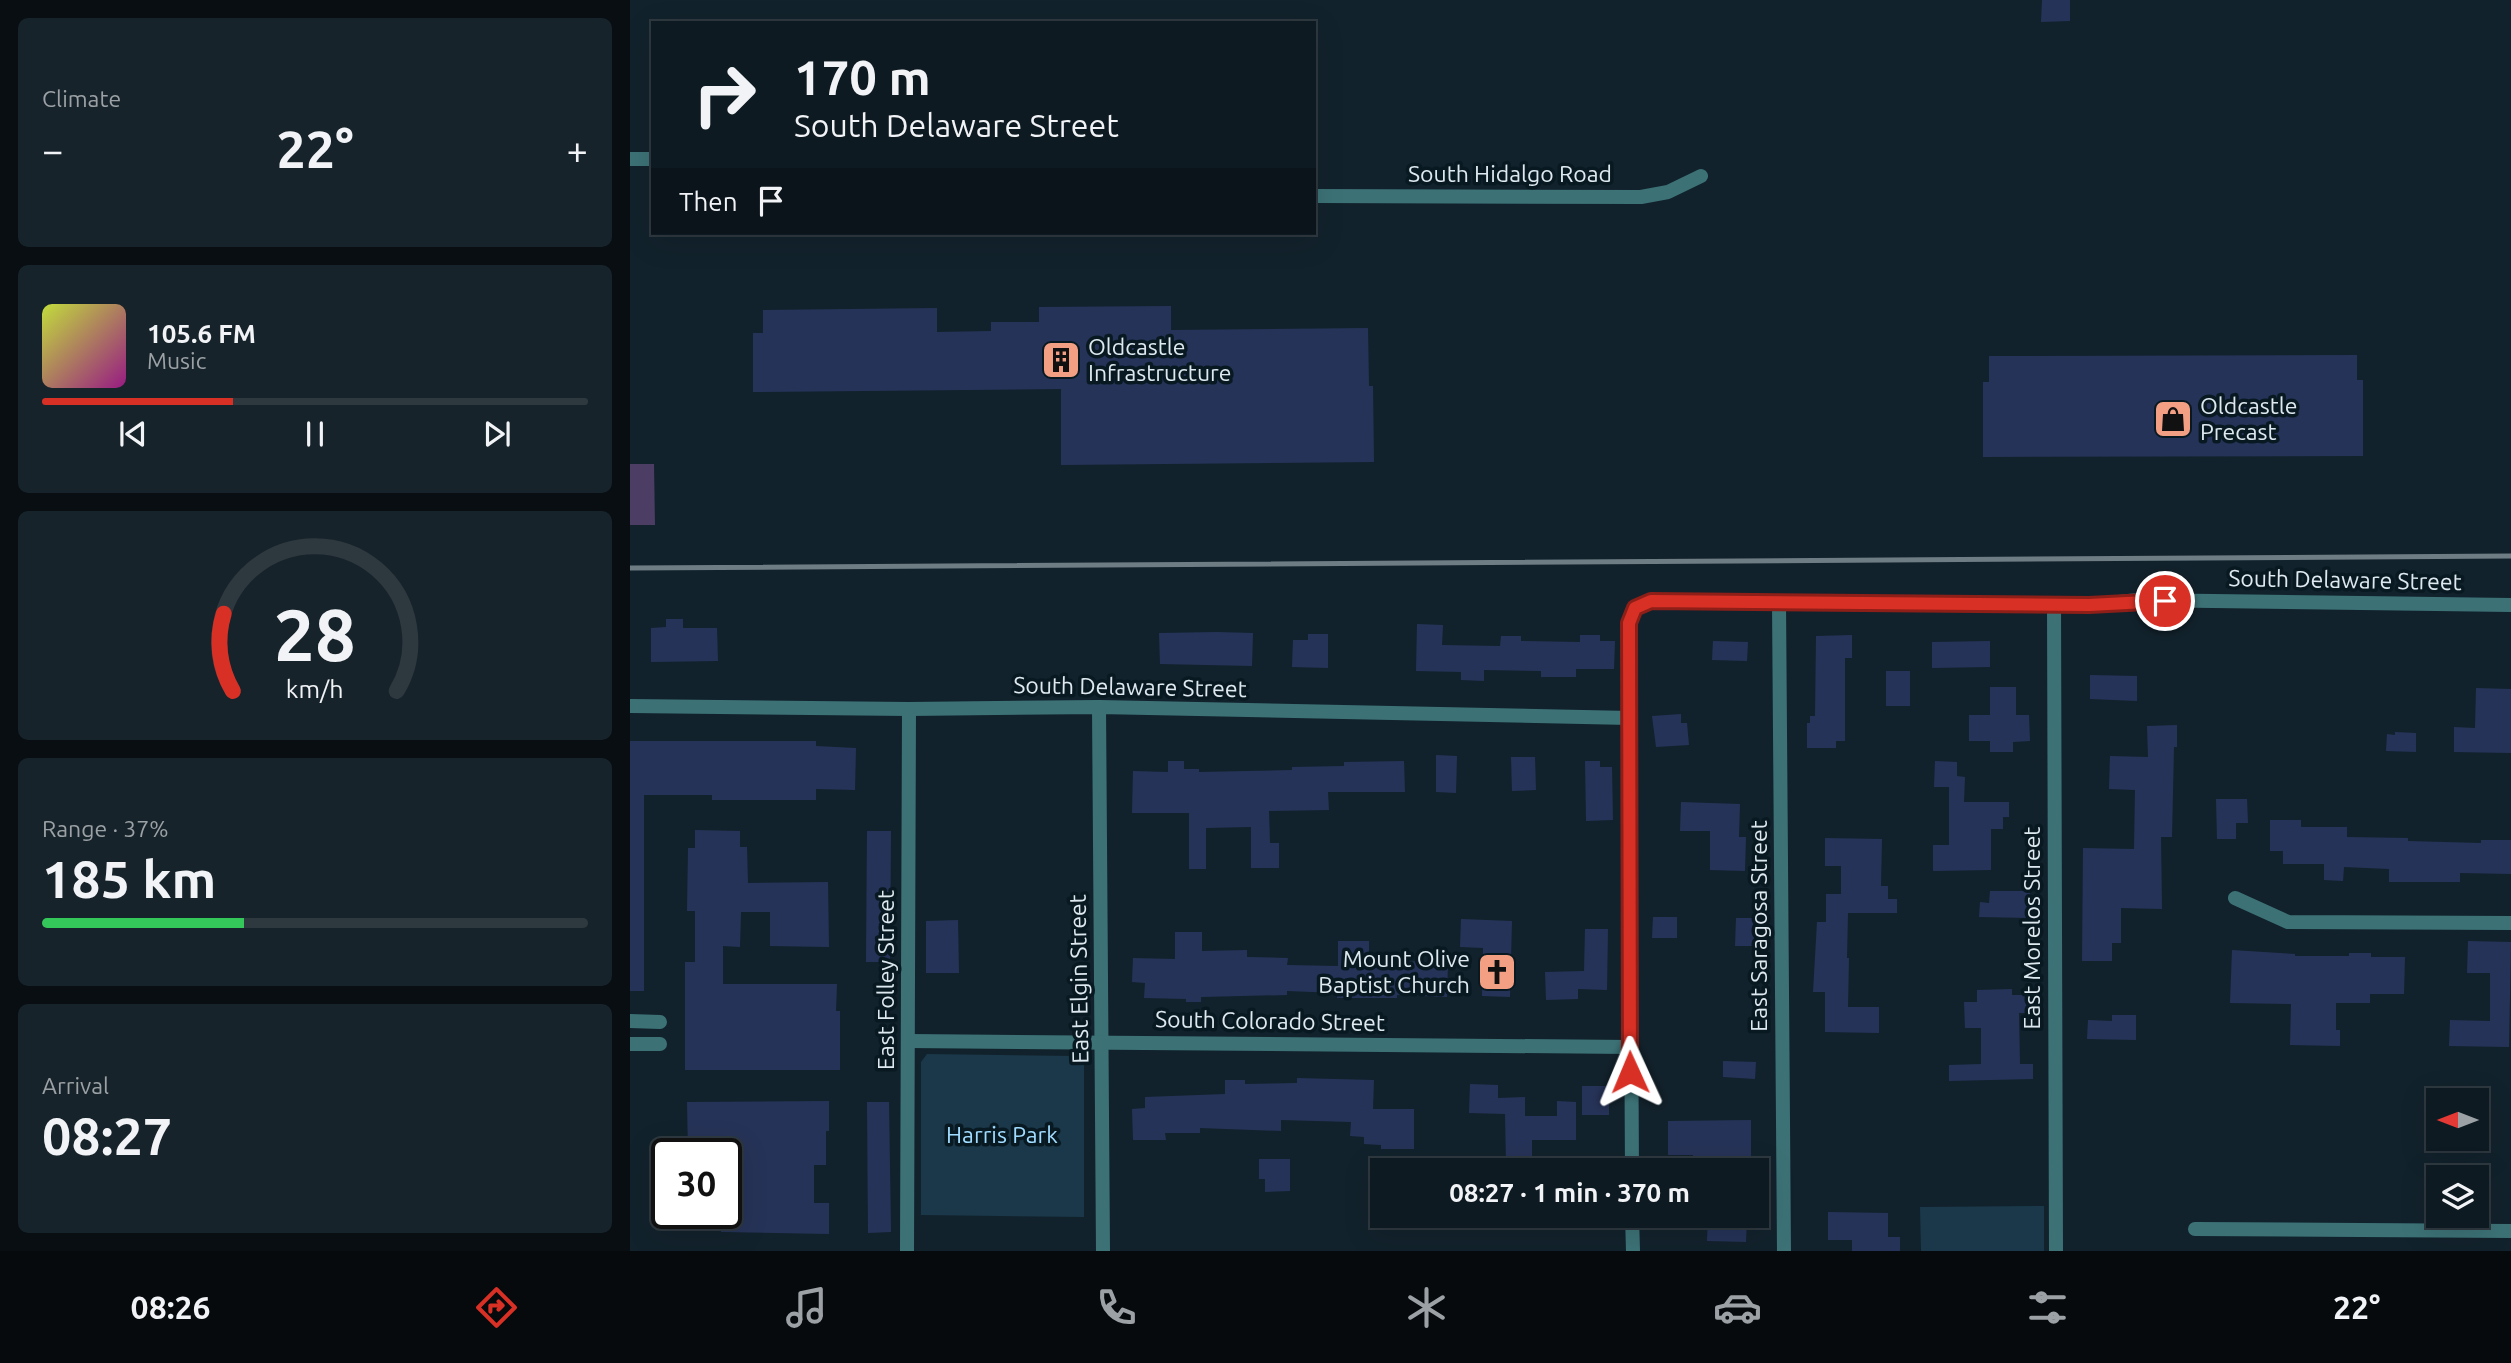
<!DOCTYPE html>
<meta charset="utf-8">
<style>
:root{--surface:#0e1a21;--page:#17232a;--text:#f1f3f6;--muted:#9ba1a5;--line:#2e383f;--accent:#d93025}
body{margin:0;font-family:Ubuntu,sans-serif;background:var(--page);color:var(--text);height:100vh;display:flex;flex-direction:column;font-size:26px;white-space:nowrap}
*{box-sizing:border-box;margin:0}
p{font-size:23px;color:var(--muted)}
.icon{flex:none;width:38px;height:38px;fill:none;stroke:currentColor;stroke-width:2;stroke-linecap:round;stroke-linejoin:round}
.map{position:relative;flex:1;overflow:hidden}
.panel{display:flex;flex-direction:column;gap:18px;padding:18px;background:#080e12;width:630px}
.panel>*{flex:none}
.top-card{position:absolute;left:21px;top:21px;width:665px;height:214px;border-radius:0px;box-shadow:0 7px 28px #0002,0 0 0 2px var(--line);background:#0e1a21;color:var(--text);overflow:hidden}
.needle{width:46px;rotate:270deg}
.buttons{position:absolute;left:1796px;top:1088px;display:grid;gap:14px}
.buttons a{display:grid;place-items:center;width:63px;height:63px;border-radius:0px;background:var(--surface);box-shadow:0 7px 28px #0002,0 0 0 2px var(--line);font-size:35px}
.speed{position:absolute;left:21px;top:1138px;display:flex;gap:14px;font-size:35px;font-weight:700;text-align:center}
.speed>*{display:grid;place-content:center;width:91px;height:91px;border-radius:50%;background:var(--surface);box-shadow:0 7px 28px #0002,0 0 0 2px var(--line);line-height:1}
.speed .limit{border:4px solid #111;border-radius:10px;background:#fff;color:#111}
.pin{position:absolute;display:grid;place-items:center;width:60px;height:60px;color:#fff;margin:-30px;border:4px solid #fff;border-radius:50%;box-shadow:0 2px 7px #0007}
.me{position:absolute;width:77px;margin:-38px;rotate:359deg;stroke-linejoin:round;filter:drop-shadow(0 0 5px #0008)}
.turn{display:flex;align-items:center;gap:24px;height:147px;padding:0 28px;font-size:32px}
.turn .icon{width:91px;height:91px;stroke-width:2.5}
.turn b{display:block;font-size:49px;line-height:60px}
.then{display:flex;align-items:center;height:66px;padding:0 28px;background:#0003;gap:14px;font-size:26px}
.big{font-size:52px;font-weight:600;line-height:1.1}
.panel .card{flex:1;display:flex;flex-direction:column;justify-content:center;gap:10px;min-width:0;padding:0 24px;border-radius:10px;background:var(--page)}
.panel .dial{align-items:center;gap:0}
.dial svg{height:182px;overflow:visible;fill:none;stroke:var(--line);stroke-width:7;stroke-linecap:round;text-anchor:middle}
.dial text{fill:var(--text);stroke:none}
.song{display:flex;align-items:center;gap:21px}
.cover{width:84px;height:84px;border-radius:10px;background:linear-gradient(135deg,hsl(70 70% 55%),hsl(310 70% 35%))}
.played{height:7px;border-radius:4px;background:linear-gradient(90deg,var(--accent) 35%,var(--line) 35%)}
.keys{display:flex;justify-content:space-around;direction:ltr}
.heat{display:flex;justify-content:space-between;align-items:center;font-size:38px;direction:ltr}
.charge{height:10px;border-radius:5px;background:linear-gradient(90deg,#34c759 37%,var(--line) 0)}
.trip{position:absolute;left:740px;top:1158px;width:399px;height:70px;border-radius:0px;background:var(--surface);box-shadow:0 7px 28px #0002,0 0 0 2px var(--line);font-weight:600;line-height:70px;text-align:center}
.dock{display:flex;height:112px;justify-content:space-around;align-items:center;background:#060a0d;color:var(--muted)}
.dock .icon{width:49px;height:49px}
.dock .on{color:var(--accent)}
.dock b{font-size:32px;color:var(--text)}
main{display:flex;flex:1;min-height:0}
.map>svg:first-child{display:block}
</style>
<main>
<section class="panel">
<div class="card"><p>Climate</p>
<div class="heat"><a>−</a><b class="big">22°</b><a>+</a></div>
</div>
<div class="card">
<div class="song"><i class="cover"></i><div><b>105.6 FM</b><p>Music</p></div></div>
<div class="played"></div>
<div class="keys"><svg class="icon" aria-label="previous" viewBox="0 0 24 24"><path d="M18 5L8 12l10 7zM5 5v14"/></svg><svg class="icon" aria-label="pause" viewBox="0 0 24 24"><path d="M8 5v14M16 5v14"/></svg><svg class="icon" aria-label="next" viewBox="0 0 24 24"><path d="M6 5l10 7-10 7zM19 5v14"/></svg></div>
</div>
<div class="card dial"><svg viewBox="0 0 100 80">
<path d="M14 69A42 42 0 1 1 86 69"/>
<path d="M14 69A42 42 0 0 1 10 35" stroke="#d93025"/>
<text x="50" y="56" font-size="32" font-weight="700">28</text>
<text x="50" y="72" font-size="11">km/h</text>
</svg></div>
<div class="card"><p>Range · 37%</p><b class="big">185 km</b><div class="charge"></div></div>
<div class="card"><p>Arrival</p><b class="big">08:27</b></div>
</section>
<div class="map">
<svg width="1881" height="1251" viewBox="0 0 1881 1251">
<rect width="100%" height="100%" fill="#12222c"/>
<g fill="#1a3849">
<path d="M297 1054 445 1056 454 1064V1217L291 1215V1062Z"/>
<path d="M1414 1206V1251H1291L1290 1207Z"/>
</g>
<path fill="#4b3d64" d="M0 464H24L25 525H0Z"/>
<g fill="#263358">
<path d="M1412 0H1440V21L1411 22Z"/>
<path d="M541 306V330L738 328 739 386H743L744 462 431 465V389L123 392V333H133V310L307 308V332L361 331V322H409V307Z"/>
<path d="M1727 355V380H1733V456L1353 457V382H1359V356Z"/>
<path d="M36 619H53V628H87L88 661 21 662V628L36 627Z"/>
<path d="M787 624 813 625 812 645 870 646 871 636H891V641L950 642V635H970V641H985L984 669H946V677H911V671L854 670V681L831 680V672L786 671Z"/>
<path d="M587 632 623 633 622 666 530 664 529 633Z"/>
<path d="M678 634H698V668L662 667 663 640H678Z"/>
<path d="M1222 635V658H1215V741H1206V748H1177V723H1180V716H1185L1186 636Z"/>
<path d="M1083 641 1118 642 1117 661 1082 660Z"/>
<path d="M1360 641V667L1302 668V642Z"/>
<rect x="1256" y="671" width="24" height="35"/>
<path d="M1460 675 1507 676V701L1460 699Z"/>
<path d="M1360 687H1386V715H1399L1400 741 1383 742V752H1360V741H1339V715H1360Z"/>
<path d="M1846 688 1881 689V753L1824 752V727L1845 728Z"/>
<path d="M1051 714V723H1057L1059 745 1026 747 1022 716Z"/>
<path d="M1547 725V747H1544L1542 837H1531L1532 909 1491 908V943H1482V961H1452L1453 848 1504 849 1505 790 1479 789 1480 756 1518 757 1517 726Z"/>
<path d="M1765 732 1786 733V752L1756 751 1757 734 1765 735Z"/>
<path d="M0 741H186V746L226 748 225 790 186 789V800H82V795H14V991H0Z"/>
<path d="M806 755 827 756 826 793 806 792Z"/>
<path d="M881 757H905L906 790 882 791Z"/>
<path d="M538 761H554V769H569V772L662 770V767L714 766V762L774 761 775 792H698L699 810 639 811 640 843H649V868H621V827L576 828V869H559V813H502L503 771 538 772Z"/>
<path d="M955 761H970V767H982L983 820 956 821Z"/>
<path d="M1305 761 1327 762V776L1335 777 1334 802H1379V817H1373V829H1361V870L1303 871V845H1319V787H1304Z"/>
<path d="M1586 799H1617L1618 823H1606V839H1587Z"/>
<path d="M1051 802 1110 804 1109 837H1116L1115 871 1080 870V831H1050Z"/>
<path d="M1640 820H1671V827H1717V837L1778 838V841L1851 843V840H1881V874L1830 873V882H1759V869L1714 867 1713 881 1694 880V864H1653V851H1640Z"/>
<path d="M65 830 110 831V847H117L118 883 198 882 199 947 140 946V912H111L110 947 93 946V984H207L206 1011H210V1070H55V962H65V911H57L58 848H65Z"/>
<path d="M237 831H261L260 962H236Z"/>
<path d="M1195 838 1252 839 1251 886H1258V899H1267V913H1218L1217 958H1219L1218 1007H1249V1033L1195 1032V992H1183L1187 922H1196V894H1211V866H1195Z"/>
<path d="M1360 891H1400L1399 918 1349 917 1350 902 1359 903Z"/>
<path d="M1023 917H1047V938H1022Z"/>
<path d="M1106 918H1130V946H1105Z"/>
<path d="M831 919 882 921 880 997 852 996 853 948 830 947Z"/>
<path d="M328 920 329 973H296V921Z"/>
<path d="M955 929H978L977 990 948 989V999L916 1000 915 972 954 971Z"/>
<path d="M545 932H572V951L617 950V957L658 958 657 965 708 966V941H739V958L778 957V961L818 963 817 997 767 995V998H707V993L657 991V995L571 997V1002H556V999L514 998 515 983 502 982 503 958 545 959Z"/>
<path d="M1838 941 1881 942 1879 1047 1819 1046 1820 1020 1860 1021V973H1837Z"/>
<path d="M1602 950 1665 954V956H1719V953H1741V957H1775L1774 994H1740V1003H1706V1030H1710V1046L1660 1045 1661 1004 1600 1003Z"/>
<path d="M1382 989V995H1401V1013H1389L1390 1064H1403V1079L1319 1081V1065L1351 1064V1028H1335L1334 1002H1347V990Z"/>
<path d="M1482 1015H1506V1040L1457 1039 1458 1020 1482 1021Z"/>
<path d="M1093 1061 1126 1062 1125 1079 1093 1077Z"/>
<path d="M667 1078 744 1080 743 1109H784V1149H751V1145L734 1144V1137L720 1136 721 1122 651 1120V1131L570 1128V1133H535L536 1140H503L502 1109 515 1108V1097L595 1094V1080H615V1084L667 1083Z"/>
<path d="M840 1084 868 1085V1098L895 1097V1116H927V1101L946 1102V1140H902V1163L876 1164 875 1114 839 1113Z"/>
<rect x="952" y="1086" width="27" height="29"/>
<path d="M199 1101V1131H196V1165H184V1203H199V1234L91 1232 90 1213H96V1153H58L57 1102Z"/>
<path d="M237 1102H259L261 1232 238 1233Z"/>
<path d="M1121 1120V1171H1063V1155H1038V1121Z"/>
<path d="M629 1159H660V1191L635 1192V1179H629Z"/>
<path d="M1198 1212 1258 1213V1237H1270V1251H1222V1240H1198Z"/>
<path d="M1078 1216H1117L1116 1242 1077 1241Z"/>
</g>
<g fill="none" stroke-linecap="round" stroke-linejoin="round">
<g stroke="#3c7276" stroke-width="14">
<path d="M0 159H23"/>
<path d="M684 196 1011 197 1038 192 1071 176"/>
<path d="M1149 602 1154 1251"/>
<path d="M1424 604 1426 1251"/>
<path d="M0 706 279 709 469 707 1000 718"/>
<path d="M469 707 473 1251"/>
<path d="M1605 898 1658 922 1881 923"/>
<path d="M0 1021 30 1022"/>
<path d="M279 1041 1000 1047"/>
<path d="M0 1044H30"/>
<path d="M1002 1171 999 623 1005 608 1021 601 1459 605 1508 600 1881 605"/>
<path d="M1002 1216 1003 1251"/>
<path d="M1565 1229 1881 1231"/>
<path d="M277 1251 279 709"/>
</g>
<path stroke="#6e7c84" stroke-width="5" d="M0 568 1881 556"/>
</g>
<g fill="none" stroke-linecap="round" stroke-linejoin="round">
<defs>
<path id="route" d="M1000 1072 999 623 1005 608 1021 601 1459 605 1535 601"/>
</defs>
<use href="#route" stroke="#8d1f18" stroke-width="18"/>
<use href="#route" stroke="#d93025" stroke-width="12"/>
</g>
<defs>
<symbol id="building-square" viewBox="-11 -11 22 22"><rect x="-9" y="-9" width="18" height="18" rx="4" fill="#f39f84" stroke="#091922"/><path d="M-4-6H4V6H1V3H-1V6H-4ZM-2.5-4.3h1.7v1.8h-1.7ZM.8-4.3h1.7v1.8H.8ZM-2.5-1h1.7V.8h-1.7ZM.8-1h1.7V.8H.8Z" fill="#111"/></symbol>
<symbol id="shop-square" viewBox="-11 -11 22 22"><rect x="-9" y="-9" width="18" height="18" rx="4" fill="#f39f84" stroke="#091922"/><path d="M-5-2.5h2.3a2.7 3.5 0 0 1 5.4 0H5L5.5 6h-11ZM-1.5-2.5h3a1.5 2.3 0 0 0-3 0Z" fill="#111"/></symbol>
<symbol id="church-square" viewBox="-11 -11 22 22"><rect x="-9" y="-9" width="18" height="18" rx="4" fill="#f39f84" stroke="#091922"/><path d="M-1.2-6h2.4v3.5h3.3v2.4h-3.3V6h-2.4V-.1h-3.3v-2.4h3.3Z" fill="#111"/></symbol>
</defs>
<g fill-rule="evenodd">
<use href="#building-square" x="409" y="338" width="44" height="44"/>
<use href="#shop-square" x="1521" y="397" width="44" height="44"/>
<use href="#church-square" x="845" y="950" width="44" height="44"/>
</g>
<g text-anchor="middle" stroke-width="7" stroke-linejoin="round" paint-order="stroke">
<g font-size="23" fill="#dee9ef" stroke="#091922">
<text x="880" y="182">South Hidalgo Road</text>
<text transform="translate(1715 580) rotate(1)" y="8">South Delaware Street</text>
<text transform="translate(500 687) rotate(1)" y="8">South Delaware Street</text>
<text transform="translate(1129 926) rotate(-90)" y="8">East Saragosa Street</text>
<text transform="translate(1402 928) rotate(-90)" y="8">East Morelos Street</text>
<text transform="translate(449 979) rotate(-91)" y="8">East Elgin Street</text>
<text transform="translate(256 980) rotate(-90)" y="8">East Folley Street</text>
<text transform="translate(640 1021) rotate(1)" y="8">South Colorado Street</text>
</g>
<g font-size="23" fill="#dee9ef" stroke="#091922" text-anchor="start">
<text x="458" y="355">Oldcastle<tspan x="458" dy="26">Infrastructure</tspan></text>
<text x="1570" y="414">Oldcastle<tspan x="1570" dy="26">Precast</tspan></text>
<text x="840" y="967" text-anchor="end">Mount Olive<tspan x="840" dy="26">Baptist Church</tspan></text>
</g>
<g font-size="23" fill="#a0dcff" stroke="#091922">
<text x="372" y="1143">Harris Park</text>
</g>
</g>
</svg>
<div class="buttons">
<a><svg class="needle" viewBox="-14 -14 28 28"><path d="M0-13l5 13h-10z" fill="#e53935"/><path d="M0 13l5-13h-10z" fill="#9ba1a5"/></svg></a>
<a><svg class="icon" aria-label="layers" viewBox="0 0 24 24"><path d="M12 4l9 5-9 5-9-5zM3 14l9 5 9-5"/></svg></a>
</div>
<div class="speed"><div class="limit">30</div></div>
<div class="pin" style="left:1535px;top:601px;background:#d93025"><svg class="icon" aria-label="arrive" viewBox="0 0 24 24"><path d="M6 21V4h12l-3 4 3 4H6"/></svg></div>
<svg class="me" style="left:1000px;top:1072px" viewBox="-20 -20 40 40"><path d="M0-17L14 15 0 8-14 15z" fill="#d93025" stroke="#fff" stroke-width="4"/></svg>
<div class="trip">08:27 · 1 min · 370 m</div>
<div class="top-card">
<div class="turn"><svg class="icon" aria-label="right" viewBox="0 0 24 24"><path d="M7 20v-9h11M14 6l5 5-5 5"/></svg><div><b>170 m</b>South Delaware Street</div></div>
<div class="then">Then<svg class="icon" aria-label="arrive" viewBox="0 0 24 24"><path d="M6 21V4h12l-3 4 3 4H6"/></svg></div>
</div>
</div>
</main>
<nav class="dock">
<b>08:26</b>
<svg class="icon on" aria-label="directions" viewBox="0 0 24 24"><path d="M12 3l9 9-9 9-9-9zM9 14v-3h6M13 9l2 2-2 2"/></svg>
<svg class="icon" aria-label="music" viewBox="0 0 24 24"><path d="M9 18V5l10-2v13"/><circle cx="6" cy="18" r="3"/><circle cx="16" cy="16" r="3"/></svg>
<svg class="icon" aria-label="phone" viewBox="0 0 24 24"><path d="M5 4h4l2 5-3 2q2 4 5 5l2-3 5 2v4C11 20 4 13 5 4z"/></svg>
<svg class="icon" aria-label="climate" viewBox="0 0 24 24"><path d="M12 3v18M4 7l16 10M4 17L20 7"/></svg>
<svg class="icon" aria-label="car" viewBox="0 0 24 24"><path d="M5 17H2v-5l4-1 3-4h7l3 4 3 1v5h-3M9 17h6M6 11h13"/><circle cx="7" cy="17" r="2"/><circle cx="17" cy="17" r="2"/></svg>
<svg class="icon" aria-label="filters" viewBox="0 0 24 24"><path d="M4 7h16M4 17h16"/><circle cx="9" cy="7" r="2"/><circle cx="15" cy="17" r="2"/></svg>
<b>22°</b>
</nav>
